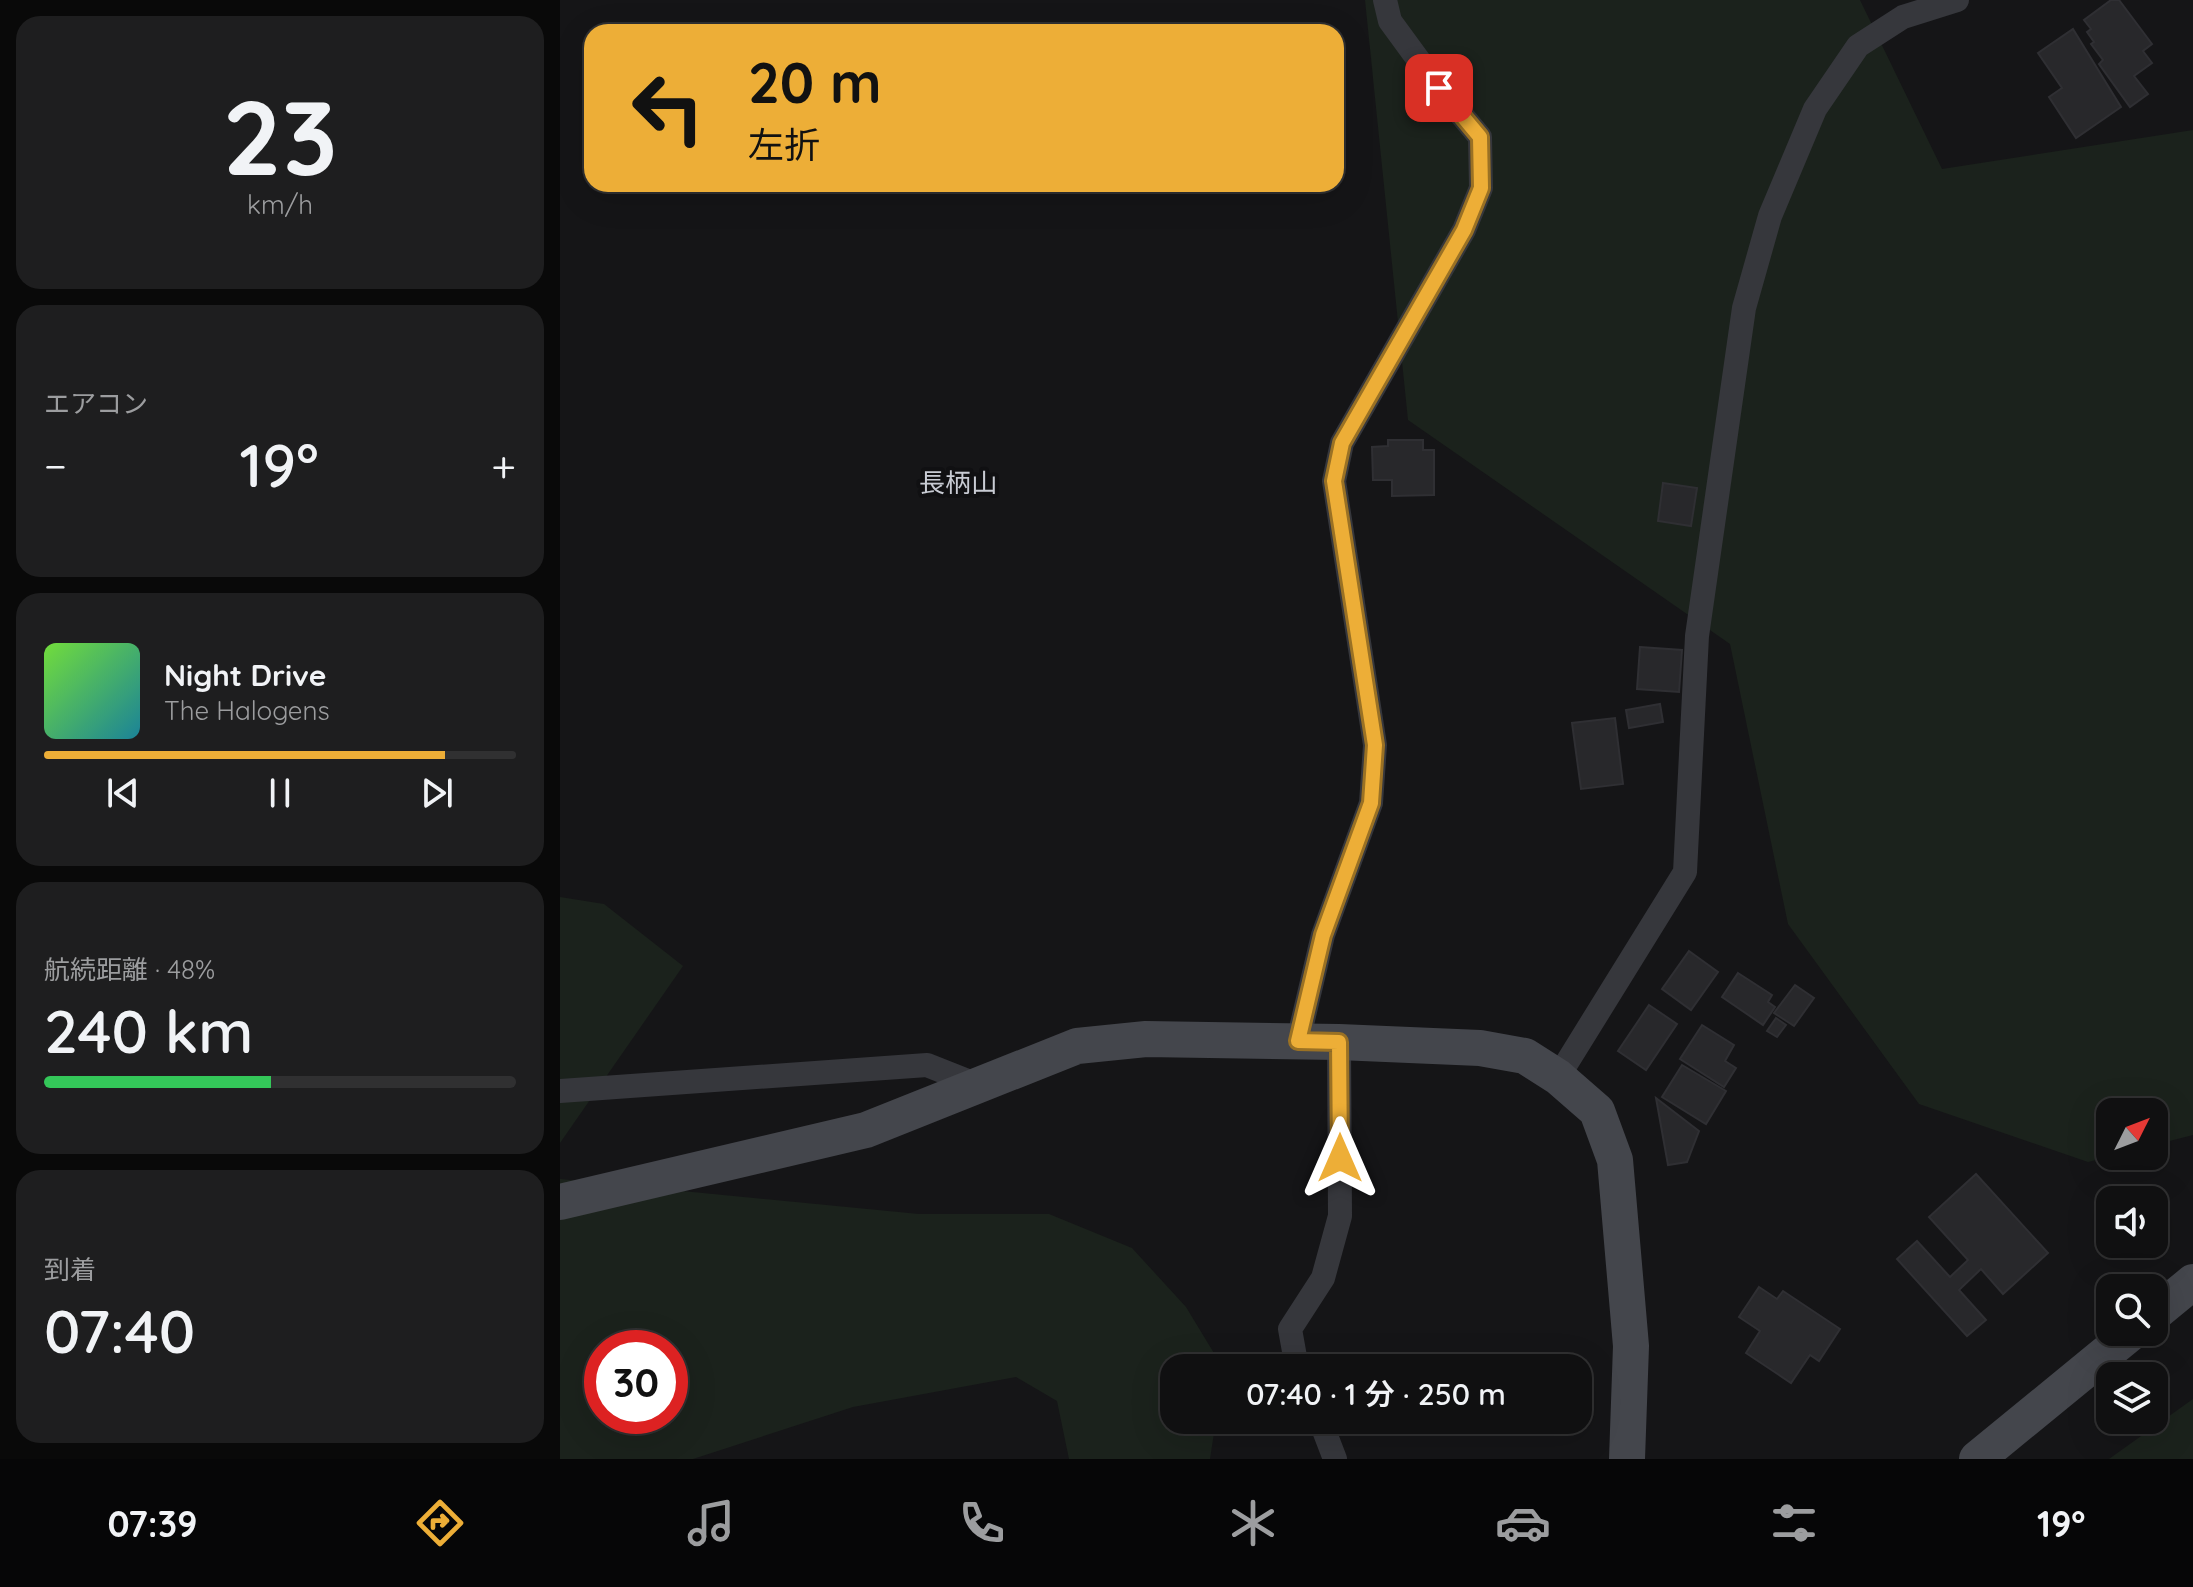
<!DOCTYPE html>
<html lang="ja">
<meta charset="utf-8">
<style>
:root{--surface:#101011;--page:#1e1e1f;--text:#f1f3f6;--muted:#9c9d9f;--line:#303031;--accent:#edae37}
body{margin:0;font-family:Quicksand,"Noto Sans JP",sans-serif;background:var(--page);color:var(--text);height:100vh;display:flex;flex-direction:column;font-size:30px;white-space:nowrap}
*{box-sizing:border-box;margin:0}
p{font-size:26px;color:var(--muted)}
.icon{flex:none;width:44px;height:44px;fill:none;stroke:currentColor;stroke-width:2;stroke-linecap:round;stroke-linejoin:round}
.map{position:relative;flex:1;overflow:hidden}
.side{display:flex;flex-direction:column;gap:16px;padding:16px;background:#090909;width:560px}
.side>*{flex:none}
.banner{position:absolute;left:24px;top:24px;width:760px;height:168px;border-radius:24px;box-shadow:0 8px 32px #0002,0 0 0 2px var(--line);background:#edae37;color:#111;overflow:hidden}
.needle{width:52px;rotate:48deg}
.fabs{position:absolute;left:1536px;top:1098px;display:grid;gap:16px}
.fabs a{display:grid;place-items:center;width:72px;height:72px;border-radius:16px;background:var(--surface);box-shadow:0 8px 32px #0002,0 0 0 2px var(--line);font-size:40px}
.speed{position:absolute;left:24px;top:1330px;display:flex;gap:16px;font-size:40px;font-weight:700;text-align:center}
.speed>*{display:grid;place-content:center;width:104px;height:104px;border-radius:50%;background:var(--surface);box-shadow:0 8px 32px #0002,0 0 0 2px var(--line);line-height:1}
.speed .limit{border:12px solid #d22;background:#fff;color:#111}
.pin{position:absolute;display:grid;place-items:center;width:68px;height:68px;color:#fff;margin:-34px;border-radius:16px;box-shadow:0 4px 12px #0006}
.me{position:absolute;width:88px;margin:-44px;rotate:0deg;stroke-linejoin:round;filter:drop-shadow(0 0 6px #0008)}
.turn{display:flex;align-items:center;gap:28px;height:168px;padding:0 32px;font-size:36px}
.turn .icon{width:104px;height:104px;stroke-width:2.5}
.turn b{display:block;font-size:56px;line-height:68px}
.big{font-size:60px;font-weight:600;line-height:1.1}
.side .widget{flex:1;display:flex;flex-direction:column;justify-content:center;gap:12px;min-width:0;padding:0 28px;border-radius:24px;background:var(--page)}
.side .dial{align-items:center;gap:0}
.dial b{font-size:104px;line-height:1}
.song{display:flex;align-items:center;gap:24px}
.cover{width:96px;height:96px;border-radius:12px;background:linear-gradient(135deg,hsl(100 70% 55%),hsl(190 70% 35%))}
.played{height:8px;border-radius:4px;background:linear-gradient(90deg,var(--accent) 85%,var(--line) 85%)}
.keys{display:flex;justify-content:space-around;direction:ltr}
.heat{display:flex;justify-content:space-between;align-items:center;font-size:44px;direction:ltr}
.charge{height:12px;border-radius:6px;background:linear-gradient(90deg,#34c759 48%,var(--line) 0)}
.trip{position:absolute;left:600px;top:1354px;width:432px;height:80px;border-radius:24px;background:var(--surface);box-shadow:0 8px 32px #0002,0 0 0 2px var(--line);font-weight:600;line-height:80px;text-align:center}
.menu{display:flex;height:128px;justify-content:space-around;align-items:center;background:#060607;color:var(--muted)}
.menu .icon{width:56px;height:56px}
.menu .selected{color:var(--accent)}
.menu b{font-size:36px;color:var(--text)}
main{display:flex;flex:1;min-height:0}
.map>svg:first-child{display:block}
</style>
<main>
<section class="side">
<div class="widget dial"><b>23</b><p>km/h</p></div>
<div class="widget"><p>エアコン</p>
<div class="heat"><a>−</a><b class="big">19°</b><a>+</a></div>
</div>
<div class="widget">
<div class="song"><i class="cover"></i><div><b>Night Drive</b><p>The Halogens</p></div></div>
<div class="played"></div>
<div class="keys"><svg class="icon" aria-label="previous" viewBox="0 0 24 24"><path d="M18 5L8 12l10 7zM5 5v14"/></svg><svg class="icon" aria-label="pause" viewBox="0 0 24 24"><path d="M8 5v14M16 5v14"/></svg><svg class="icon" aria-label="next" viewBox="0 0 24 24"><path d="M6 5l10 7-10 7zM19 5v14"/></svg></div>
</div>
<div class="widget"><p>航続距離 · 48%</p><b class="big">240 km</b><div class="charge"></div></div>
<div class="widget"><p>到着</p><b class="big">07:40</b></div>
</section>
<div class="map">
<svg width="1633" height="1459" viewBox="0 0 1633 1459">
<rect width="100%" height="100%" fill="#151517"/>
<g fill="#1b221c" fill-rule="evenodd">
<path d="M805 0H1300L1382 169 1633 130V1135L1594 1145V1112H1550L1553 1156 1528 1162 1359 1104 1228 924 1170 644 848 420Z"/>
<path d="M0 897 44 904 123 966 0 1143Z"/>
<path d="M0 1179 359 1214H489L572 1248 626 1307 663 1368H614V1420H656L650 1459H509L497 1401 456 1377 293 1407 133 1459H0ZM42 1348H110V1416H42Z"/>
<path d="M1633 1399V1459H1549Z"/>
</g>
<g fill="#28282b" stroke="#2f2f33" stroke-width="2">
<path d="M1551 0H1559L1592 44 1583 51 1592 63 1574 76 1588 94 1570 107 1539 64 1543 60 1531 44 1534 42 1527 32 1531 29 1524 20Z"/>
<path d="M1513 29 1561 107 1516 138 1489 97 1502 88 1478 53Z"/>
<path d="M828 440H863V450H874V495L832 496V480H813L812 447 828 446Z"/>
<path d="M1103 483 1137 488 1131 526 1098 521Z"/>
<path d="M1080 647 1122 650 1119 692 1077 689Z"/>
<path d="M1100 704 1103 722 1069 728 1066 710Z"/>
<path d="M1055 718 1063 784 1021 789 1012 723Z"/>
<path d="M1129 951 1158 972 1131 1010 1102 989Z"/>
<path d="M1178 973 1212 995 1208 1002 1215 1007 1203 1025 1162 997Z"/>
<path d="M1235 985 1254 998 1234 1026 1214 1013Z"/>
<path d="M1089 1005 1117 1024 1086 1070 1058 1051Z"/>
<path d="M1216 1018 1226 1025 1217 1037 1207 1031Z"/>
<path d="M1142 1025 1174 1045 1165 1061 1176 1068 1164 1087 1120 1059Z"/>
<path d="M1122 1065 1166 1091 1146 1124 1102 1097Z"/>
<path d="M1096 1098 1139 1131 1127 1162 1108 1165Z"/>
<path d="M1416 1174 1488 1253 1443 1294 1421 1269 1399 1290 1426 1320 1407 1336 1337 1259 1357 1241 1390 1277 1408 1260 1369 1217Z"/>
<path d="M1199 1287 1217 1299 1223 1291 1280 1329 1259 1361 1250 1355 1231 1383 1186 1353 1200 1331 1179 1317Z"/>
</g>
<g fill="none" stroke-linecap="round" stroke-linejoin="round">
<g stroke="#36373c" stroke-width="24">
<path d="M738 1041 763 935 811 803 815 745 774 481 782 443 904 230 921 188 920 137 879 88 830 21 825 0"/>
<path d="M998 1077 1125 872 1137 636 1184 308 1210 216 1255 109 1298 46 1343 17 1397 0"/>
<path d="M0 1091 367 1065 420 1086"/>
<path d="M737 1368 730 1329 763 1278 780 1216 779 1042"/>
<path d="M760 1420 775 1459"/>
</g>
<g stroke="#44464c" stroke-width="36">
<path d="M0 1202 306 1130 517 1046 586 1039 779 1042 920 1048 965 1056 998 1077 1037 1111 1055 1160 1071 1346 1067 1459"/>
<path d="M1594 1314 1633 1282"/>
<path d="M1417 1459 1572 1332"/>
</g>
</g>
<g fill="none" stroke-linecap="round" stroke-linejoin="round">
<defs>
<path id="route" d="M780 1158 779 1042 738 1041 763 935 811 803 815 745 774 481 782 443 904 230 921 188 920 137 879 88"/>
</defs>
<use href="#route" stroke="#9a7124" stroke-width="20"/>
<use href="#route" stroke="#edae37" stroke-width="14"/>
</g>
<g text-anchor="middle" stroke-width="8" stroke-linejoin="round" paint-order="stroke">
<g font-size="26" fill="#c8cbd3" stroke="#101012">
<text x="398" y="492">長柄山</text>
</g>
</g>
</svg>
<div class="fabs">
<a><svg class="needle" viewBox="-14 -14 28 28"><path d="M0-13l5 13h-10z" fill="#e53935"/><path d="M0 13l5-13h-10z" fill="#9c9d9f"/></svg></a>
<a><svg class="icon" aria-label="sound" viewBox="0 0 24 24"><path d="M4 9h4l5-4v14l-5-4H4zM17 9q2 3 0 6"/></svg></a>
<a><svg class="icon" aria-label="search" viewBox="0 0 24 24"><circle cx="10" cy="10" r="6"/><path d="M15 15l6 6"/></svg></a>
<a><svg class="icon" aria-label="layers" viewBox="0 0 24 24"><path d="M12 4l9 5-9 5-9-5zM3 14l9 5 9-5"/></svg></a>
</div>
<div class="speed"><div class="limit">30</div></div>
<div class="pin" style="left:879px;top:88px;background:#d93025"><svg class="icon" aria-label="arrive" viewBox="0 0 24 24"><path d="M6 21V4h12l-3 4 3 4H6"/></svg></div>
<svg class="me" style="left:780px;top:1158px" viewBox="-20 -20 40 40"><path d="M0-17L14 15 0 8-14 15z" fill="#edae37" stroke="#fff" stroke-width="4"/></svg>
<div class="trip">07:40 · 1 分 · 250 m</div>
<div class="banner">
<div class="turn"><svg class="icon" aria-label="left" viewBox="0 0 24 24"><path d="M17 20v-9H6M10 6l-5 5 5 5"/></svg><div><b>20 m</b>左折</div></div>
</div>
</div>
</main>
<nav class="menu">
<b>07:39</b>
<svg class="icon selected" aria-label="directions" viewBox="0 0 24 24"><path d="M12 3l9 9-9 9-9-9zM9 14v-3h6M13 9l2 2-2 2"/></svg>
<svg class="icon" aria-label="music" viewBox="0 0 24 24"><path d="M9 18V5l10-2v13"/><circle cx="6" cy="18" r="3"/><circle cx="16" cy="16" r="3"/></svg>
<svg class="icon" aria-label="phone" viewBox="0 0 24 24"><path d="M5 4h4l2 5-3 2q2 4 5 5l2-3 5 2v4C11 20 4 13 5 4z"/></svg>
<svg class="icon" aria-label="climate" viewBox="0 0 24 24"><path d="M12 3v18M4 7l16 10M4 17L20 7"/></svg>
<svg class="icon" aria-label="car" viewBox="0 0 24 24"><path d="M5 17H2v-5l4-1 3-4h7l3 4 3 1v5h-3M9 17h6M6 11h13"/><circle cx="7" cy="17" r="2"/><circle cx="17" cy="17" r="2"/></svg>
<svg class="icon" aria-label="filters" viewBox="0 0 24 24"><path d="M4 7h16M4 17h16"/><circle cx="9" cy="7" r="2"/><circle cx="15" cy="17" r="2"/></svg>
<b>19°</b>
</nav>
